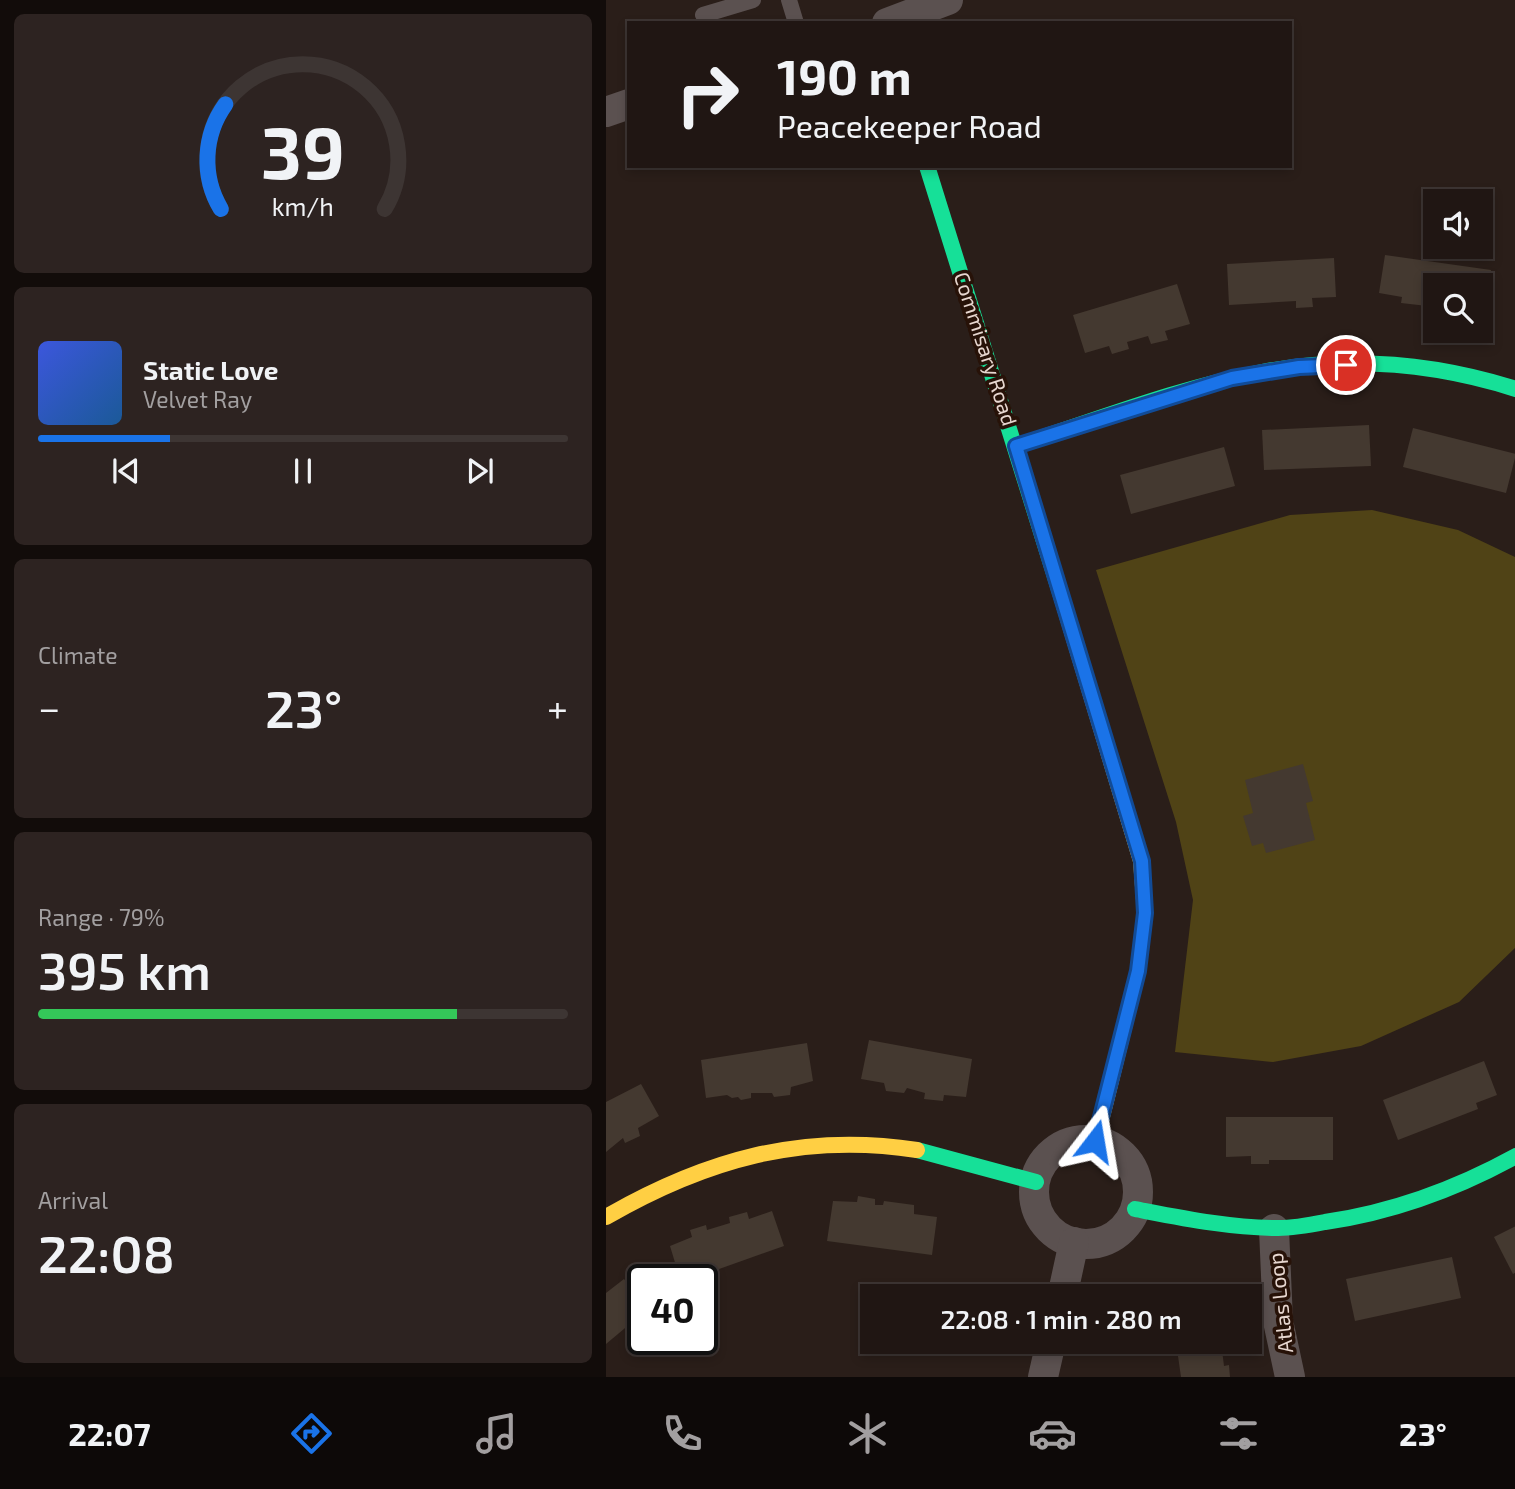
<!DOCTYPE html>
<meta charset="utf-8">
<style>
:root{--surface:#201613;--page:#2d2321;--text:#f1f3f6;--muted:#a29fa0;--line:#3d3533;--accent:#1a73e8}
body{margin:0;font-family:"Exo 2",sans-serif;background:var(--page);color:var(--text);height:100vh;display:flex;flex-direction:column;font-size:26px;white-space:nowrap}
*{box-sizing:border-box;margin:0}
p{font-size:23px;color:var(--muted)}
.icon{flex:none;width:38px;height:38px;fill:none;stroke:currentColor;stroke-width:2;stroke-linecap:round;stroke-linejoin:round}
.map{position:relative;flex:1;overflow:hidden}
.details{display:flex;flex-direction:column;gap:14px;padding:14px;background:#120c0a;width:606px}
.details>*{flex:none}
.banner{position:absolute;left:21px;top:21px;width:665px;height:147px;border-radius:0px;box-shadow:0 4px 10px #0003,0 0 0 2px var(--line);background:#201613;color:var(--text);overflow:hidden}
.tools{position:absolute;left:817px;top:189px;display:grid;gap:14px}
.tools a{display:grid;place-items:center;width:70px;height:70px;border-radius:0px;background:var(--surface);box-shadow:0 4px 10px #0003,0 0 0 2px var(--line);font-size:35px}
.speed{position:absolute;left:21px;top:1264px;display:flex;gap:14px;font-size:35px;font-weight:700;text-align:center}
.speed>*{display:grid;place-content:center;width:91px;height:91px;border-radius:50%;background:var(--surface);box-shadow:0 4px 10px #0003,0 0 0 2px var(--line);line-height:1}
.speed .limit{border:4px solid #111;border-radius:10px;background:#fff;color:#111}
.pin{position:absolute;display:grid;place-items:center;width:60px;height:60px;color:#fff;margin:-30px;border:4px solid #fff;border-radius:50%;box-shadow:0 2px 7px #0007}
.me{position:absolute;width:77px;margin:-38px;rotate:14deg;stroke-linejoin:round;filter:drop-shadow(0 0 5px #0008)}
.turn{display:flex;align-items:center;gap:24px;height:147px;padding:0 35px;font-size:32px}
.turn .icon{width:91px;height:91px;stroke-width:2.5}
.turn b{display:block;font-size:49px;line-height:60px}
.big{font-size:52px;font-weight:600;line-height:1.1}
.details .card{flex:1;display:flex;flex-direction:column;justify-content:center;gap:10px;min-width:0;padding:0 24px;border-radius:10px;background:var(--page)}
.details .dial{align-items:center;gap:0}
.dial svg{height:182px;overflow:visible;fill:none;stroke:var(--line);stroke-width:7;stroke-linecap:round;text-anchor:middle}
.dial text{fill:var(--text);stroke:none}
.song{display:flex;align-items:center;gap:21px}
.cover{width:84px;height:84px;border-radius:10px;background:linear-gradient(135deg,hsl(230 70% 55%),hsl(210 70% 35%))}
.played{height:7px;border-radius:4px;background:linear-gradient(90deg,var(--accent) 25%,var(--line) 25%)}
.keys{display:flex;justify-content:space-around;direction:ltr}
.heat{display:flex;justify-content:space-between;align-items:center;font-size:38px;direction:ltr}
.charge{height:10px;border-radius:5px;background:linear-gradient(90deg,#34c759 79%,var(--line) 0)}
.trip{position:absolute;left:254px;top:1284px;width:402px;height:70px;border-radius:0px;background:var(--surface);box-shadow:0 4px 10px #0003,0 0 0 2px var(--line);font-weight:600;line-height:70px;text-align:center}
.dock{display:flex;height:112px;justify-content:space-around;align-items:center;background:#0d0908;color:var(--muted)}
.dock .icon{width:49px;height:49px}
.dock .selected{color:var(--accent)}
.dock b{font-size:32px;color:var(--text)}
main{display:flex;flex:1;min-height:0}
.map>svg:first-child{display:block}
</style>
<main>
<section class="details">
<div class="card dial"><svg viewBox="0 0 100 80">
<path d="M14 69A42 42 0 1 1 86 69"/>
<path d="M14 69A42 42 0 0 1 16 23" stroke="#1a73e8"/>
<text x="50" y="56" font-size="32" font-weight="700">39</text>
<text x="50" y="72" font-size="11">km/h</text>
</svg></div>
<div class="card">
<div class="song"><i class="cover"></i><div><b>Static Love</b><p>Velvet Ray</p></div></div>
<div class="played"></div>
<div class="keys"><svg class="icon" aria-label="previous" viewBox="0 0 24 24"><path d="M18 5L8 12l10 7zM5 5v14"/></svg><svg class="icon" aria-label="pause" viewBox="0 0 24 24"><path d="M8 5v14M16 5v14"/></svg><svg class="icon" aria-label="next" viewBox="0 0 24 24"><path d="M6 5l10 7-10 7zM19 5v14"/></svg></div>
</div>
<div class="card"><p>Climate</p>
<div class="heat"><a>−</a><b class="big">23°</b><a>+</a></div>
</div>
<div class="card"><p>Range · 79%</p><b class="big">395 km</b><div class="charge"></div></div>
<div class="card"><p>Arrival</p><b class="big">22:08</b></div>
</section>
<div class="map">
<svg width="910" height="1377" viewBox="0 0 910 1377">
<rect width="100%" height="100%" fill="#2a1e19"/>
<path fill="#504316" d="M766 510 852 530 909 557V948L853 1002 755 1046 667 1062 569 1052 587 900 570 822 490 570 684 515Z"/>
<g fill="#443930">
<path d="M779 255 885 270 879 314H875V285H830V307L795 303 796 297 773 293Z"/>
<path d="M728 258 730 297 706 298 707 307 690 308V301L623 305 621 264Z"/>
<path d="M571 284 584 324 559 331 562 340 545 344 542 336 521 342 523 349 506 354 503 346 479 353 467 315Z"/>
<path d="M763 425 765 466 658 470 656 430Z"/>
<path d="M807 428 910 454 900 493 797 467Z"/>
<path d="M618 447 629 486 525 514 514 475Z"/>
<path d="M697 764 707 801 700 803 709 840 660 853 657 843 646 846 637 816 647 813 639 780Z"/>
<path d="M263 1040 366 1059 360 1097 338 1095 337 1101 318 1099 319 1093 301 1088 298 1093 280 1091 278 1083 255 1079Z"/>
<path d="M201 1043 207 1081 185 1087 184 1095 168 1097 166 1093H145V1098L135 1100 132 1097 126 1098 121 1095 100 1098 95 1060Z"/>
<path d="M878 1061 891 1095 870 1103 872 1109 792 1140 777 1100Z"/>
<path d="M35 1084 53 1116 32 1128 34 1136 19 1143 17 1138 0 1152V1102Z"/>
<path d="M620 1117H727V1160H663V1164H645V1156L620 1157Z"/>
<path d="M252 1196 269 1199V1205H277L278 1201 308 1205V1214L331 1217 326 1255 221 1241 227 1201 251 1202Z"/>
<path d="M166 1211 178 1246 85 1279H74L64 1246 86 1237 84 1230 100 1225 101 1230 124 1223 123 1217 141 1212 143 1219Z"/>
<path d="M910 1226V1272L907 1274 888 1237Z"/>
<path d="M846 1257 855 1298 749 1321 740 1279Z"/>
<path d="M18 1279 37 1302V1313L0 1344V1293Z"/>
<path d="M570 1342H615L618 1366 623 1365 624 1377H575Z"/>
</g>
<g fill="none" stroke-linecap="round" stroke-linejoin="round">
<g stroke="#5b5150" stroke-width="16">
<path d="M183 0 190 23"/>
<path d="M97 15 147 0"/>
</g>
<g stroke="#5b5150" stroke-width="30">
<path d="M281 23 342 0"/>
<path d="M0 112 23 104"/>
<circle cx="480" cy="1192" r="52"/>
<path d="M668 1229 672 1321 684 1377"/>
<path d="M456 1297 468 1242"/>
<path d="M437 1377 445 1342"/>
</g>
<g stroke="#16e098" stroke-width="16">
<path d="M321 166 456 599"/>
<path d="M410 446C491 420 572 388 656 372 741 356 828 363 910 389"/>
<path d="M311 1150 430 1182"/>
<path d="M529 1209C576 1218 624 1228 672 1228 688 1228 704 1225 719 1222 788 1212 850 1189 910 1156"/>
</g>
<g stroke="#ffcf43" stroke-width="16">
<path d="M456 599 535 861 539 913 532 971 490 1141"/>
<path d="M0 1217C99 1160 196 1132 311 1150"/>
</g>
</g>
<g fill="none" stroke-linecap="round" stroke-linejoin="round">
<defs>
<path id="route" d="M489 1141 532 971 539 913 536 861 410 446 626 378 693 367 740 365"/>
</defs>
<use href="#route" stroke="#114b97" stroke-width="18"/>
<use href="#route" stroke="#1a73e8" stroke-width="12"/>
</g>
<g text-anchor="middle" stroke-width="7" stroke-linejoin="round" paint-order="stroke">
<g font-size="21" fill="#e7d7d0" stroke="#271208">
<text transform="translate(379 349) rotate(72)" y="7">Commisary Road</text>
<text transform="translate(675 1303) rotate(-96)" y="7">Atlas Loop</text>
</g>
</g>
</svg>
<div class="tools">
<a><svg class="icon" aria-label="sound" viewBox="0 0 24 24"><path d="M4 9h4l5-4v14l-5-4H4zM17 9q2 3 0 6"/></svg></a>
<a><svg class="icon" aria-label="search" viewBox="0 0 24 24"><circle cx="10" cy="10" r="6"/><path d="M15 15l6 6"/></svg></a>
</div>
<div class="speed"><div class="limit">40</div></div>
<div class="pin" style="left:740px;top:365px;background:#d93025"><svg class="icon" aria-label="arrive" viewBox="0 0 24 24"><path d="M6 21V4h12l-3 4 3 4H6"/></svg></div>
<svg class="me" style="left:489px;top:1141px" viewBox="-20 -20 40 40"><path d="M0-17L14 15 0 8-14 15z" fill="#1a73e8" stroke="#fff" stroke-width="4"/></svg>
<div class="trip">22:08 · 1 min · 280 m</div>
<div class="banner">
<div class="turn"><svg class="icon" aria-label="right" viewBox="0 0 24 24"><path d="M7 20v-9h11M14 6l5 5-5 5"/></svg><div><b>190 m</b>Peacekeeper Road</div></div>
</div>
</div>
</main>
<nav class="dock">
<b>22:07</b>
<svg class="icon selected" aria-label="directions" viewBox="0 0 24 24"><path d="M12 3l9 9-9 9-9-9zM9 14v-3h6M13 9l2 2-2 2"/></svg>
<svg class="icon" aria-label="music" viewBox="0 0 24 24"><path d="M9 18V5l10-2v13"/><circle cx="6" cy="18" r="3"/><circle cx="16" cy="16" r="3"/></svg>
<svg class="icon" aria-label="phone" viewBox="0 0 24 24"><path d="M5 4h4l2 5-3 2q2 4 5 5l2-3 5 2v4C11 20 4 13 5 4z"/></svg>
<svg class="icon" aria-label="climate" viewBox="0 0 24 24"><path d="M12 3v18M4 7l16 10M4 17L20 7"/></svg>
<svg class="icon" aria-label="car" viewBox="0 0 24 24"><path d="M5 17H2v-5l4-1 3-4h7l3 4 3 1v5h-3M9 17h6M6 11h13"/><circle cx="7" cy="17" r="2"/><circle cx="17" cy="17" r="2"/></svg>
<svg class="icon" aria-label="filters" viewBox="0 0 24 24"><path d="M4 7h16M4 17h16"/><circle cx="9" cy="7" r="2"/><circle cx="15" cy="17" r="2"/></svg>
<b>23°</b>
</nav>
